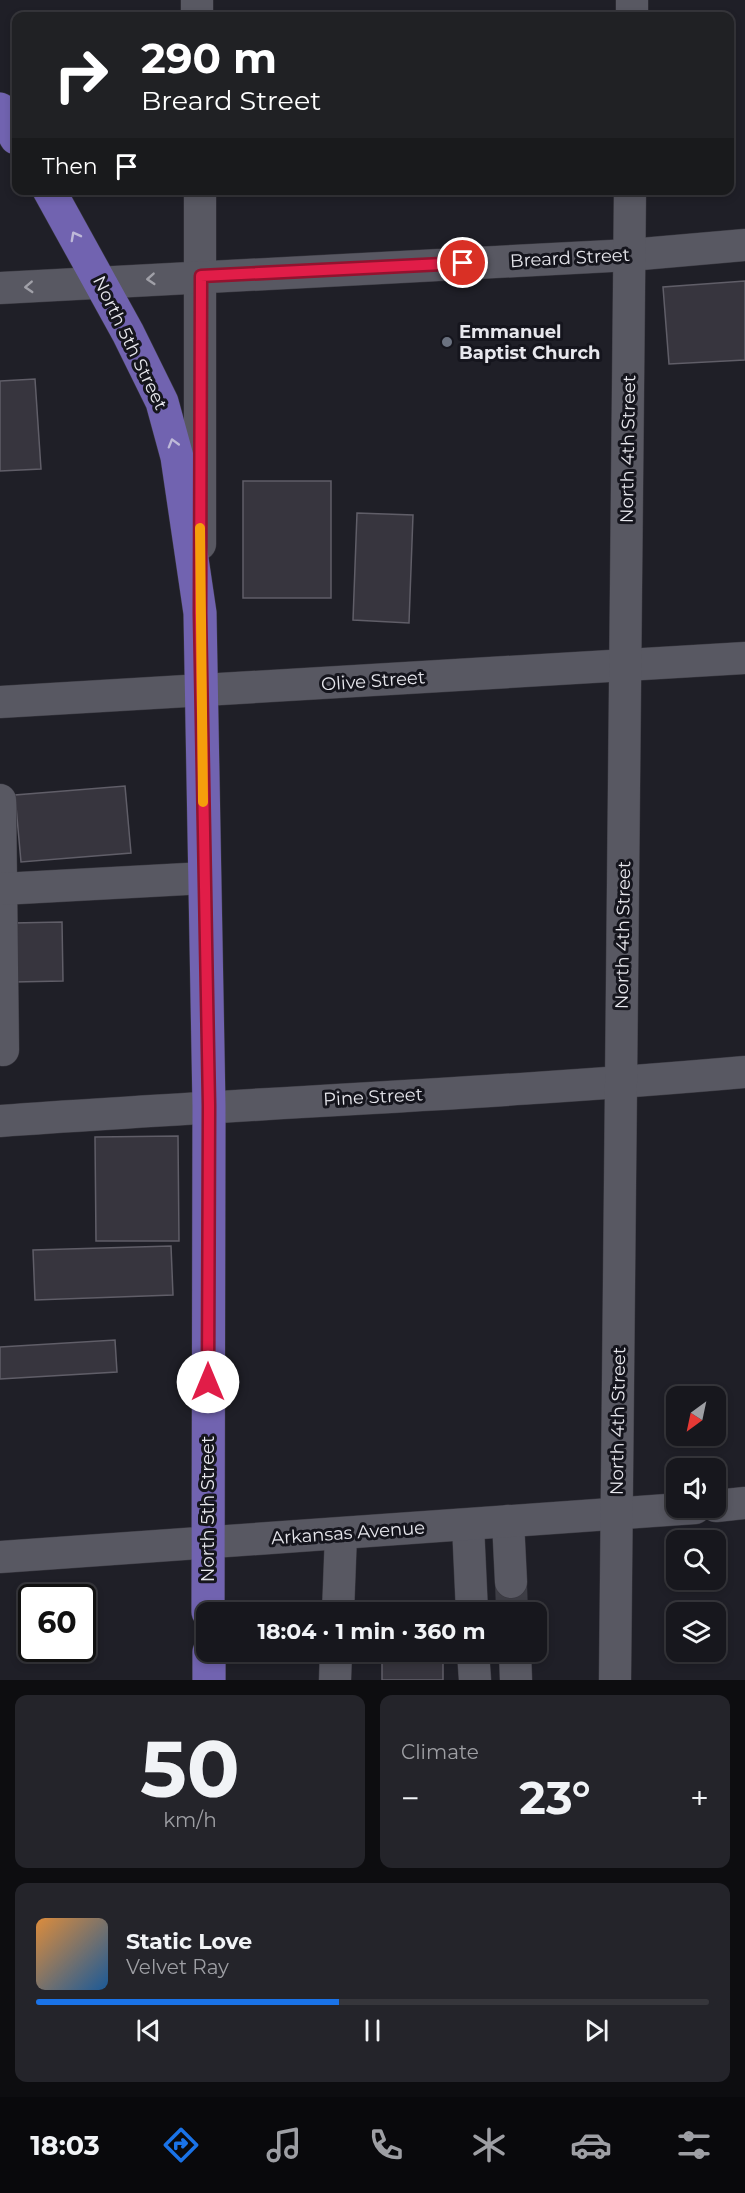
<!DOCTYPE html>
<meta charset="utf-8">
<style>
:root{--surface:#17171d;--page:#24242a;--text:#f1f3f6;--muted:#9e9fa4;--line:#36363b;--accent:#1a73e8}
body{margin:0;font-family:Montserrat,sans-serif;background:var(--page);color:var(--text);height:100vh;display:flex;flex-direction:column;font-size:22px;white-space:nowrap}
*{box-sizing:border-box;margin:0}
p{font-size:20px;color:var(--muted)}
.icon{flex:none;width:33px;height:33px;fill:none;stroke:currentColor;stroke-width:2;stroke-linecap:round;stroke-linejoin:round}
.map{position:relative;height:1680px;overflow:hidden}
.sheet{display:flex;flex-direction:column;gap:15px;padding:15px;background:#0d0d10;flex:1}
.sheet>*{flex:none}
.top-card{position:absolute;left:12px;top:12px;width:722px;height:183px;border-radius:12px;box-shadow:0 3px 9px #0003,0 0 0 2px var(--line);background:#202124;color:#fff;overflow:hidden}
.needle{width:39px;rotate:213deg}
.controls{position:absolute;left:666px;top:1386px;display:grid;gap:12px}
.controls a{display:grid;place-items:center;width:60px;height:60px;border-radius:12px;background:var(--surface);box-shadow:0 3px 9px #0003,0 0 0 2px var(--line);font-size:30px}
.speed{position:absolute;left:18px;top:1584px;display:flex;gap:12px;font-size:30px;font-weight:700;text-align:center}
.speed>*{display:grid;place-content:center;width:78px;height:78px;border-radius:50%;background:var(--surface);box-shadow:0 3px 9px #0003,0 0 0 2px var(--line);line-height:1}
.speed .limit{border:3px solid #111;border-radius:9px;background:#fff;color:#111}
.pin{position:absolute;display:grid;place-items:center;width:51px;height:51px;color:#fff;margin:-26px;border:3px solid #fff;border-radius:50%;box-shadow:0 2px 6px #0007}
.me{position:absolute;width:66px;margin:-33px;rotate:0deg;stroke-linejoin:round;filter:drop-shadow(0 0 4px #0008)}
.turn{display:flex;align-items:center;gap:21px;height:126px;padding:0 30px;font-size:27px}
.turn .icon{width:78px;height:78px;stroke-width:2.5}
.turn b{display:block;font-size:42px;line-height:51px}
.then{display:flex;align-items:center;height:57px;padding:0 30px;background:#0003;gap:12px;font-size:22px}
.big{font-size:45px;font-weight:700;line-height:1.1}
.sheet .tile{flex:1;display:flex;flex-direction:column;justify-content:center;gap:9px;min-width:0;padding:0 21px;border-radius:12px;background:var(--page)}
.sheet .dial{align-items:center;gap:0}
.dial b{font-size:78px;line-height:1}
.song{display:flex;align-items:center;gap:18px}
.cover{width:72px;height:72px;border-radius:9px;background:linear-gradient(135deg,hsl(30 70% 55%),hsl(210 70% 35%))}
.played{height:6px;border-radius:3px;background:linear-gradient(90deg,var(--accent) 45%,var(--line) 45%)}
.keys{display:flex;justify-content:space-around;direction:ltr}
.heat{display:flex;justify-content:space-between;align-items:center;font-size:33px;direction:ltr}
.sheet .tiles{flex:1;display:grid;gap:15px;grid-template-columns:1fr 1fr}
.tile:last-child{grid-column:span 2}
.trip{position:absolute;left:196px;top:1602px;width:351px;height:60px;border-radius:12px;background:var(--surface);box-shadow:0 3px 9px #0003,0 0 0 2px var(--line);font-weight:700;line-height:60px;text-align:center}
.tab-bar{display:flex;height:96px;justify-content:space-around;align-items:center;background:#09090c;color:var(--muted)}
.tab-bar .icon{width:42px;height:42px}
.tab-bar .active{color:var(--accent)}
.tab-bar b{font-size:27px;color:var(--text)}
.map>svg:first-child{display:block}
</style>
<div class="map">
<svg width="745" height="1680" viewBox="0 0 745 1680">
<rect width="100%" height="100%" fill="#1f1f27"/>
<g fill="#37353e" stroke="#605e68" stroke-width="1.5">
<path d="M745 281V360L669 364 663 287Z"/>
<path d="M35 379 41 469 0 471V381Z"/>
<rect x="243" y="481" width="88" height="117"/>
<path d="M357 513 413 515 409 623 353 620Z"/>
<path d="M125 786 131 853 21 862 15 795Z"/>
<path d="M62 922 63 981 14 982 13 923Z"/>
<path d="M178 1136 179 1241H96L95 1137Z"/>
<path d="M171 1246 173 1295 35 1300 33 1250Z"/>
<path d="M115 1340 117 1372 0 1379V1347Z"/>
<rect x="382" y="1652" width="61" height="28"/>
</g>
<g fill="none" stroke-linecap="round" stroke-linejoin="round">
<path stroke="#3d3d45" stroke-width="32" stroke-dasharray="32 16" stroke-linecap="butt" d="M511 1582 512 1612"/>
<defs>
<g id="minor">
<path d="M197 0V16"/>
<path d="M632 16V0"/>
<path d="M200 190V544"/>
<path d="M0 288 630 255 745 245"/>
<path d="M0 702 745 658"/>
<path d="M0 800 3 1050"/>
<path d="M1 889 205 878"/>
<path d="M0 1121C248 1103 497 1094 745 1072"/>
<path d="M716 1506 745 1503"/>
<path d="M508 1521 511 1582"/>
<path d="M468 1525 472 1612"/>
<path d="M0 1557 695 1508"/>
<path d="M338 1612 341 1534"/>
<path d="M473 1652 475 1680"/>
<path d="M515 1652 516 1680"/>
<path d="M335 1680 336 1652"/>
<path d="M615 1680 630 190"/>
</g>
<g id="major">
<path d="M0 109 16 138"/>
<path d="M49 190 128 333 162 402 177 457 200 613 209 1106 208 1612"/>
<path d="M209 1652V1680"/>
</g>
</defs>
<use href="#minor" stroke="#3a3941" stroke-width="33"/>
<use href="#major" stroke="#3a3941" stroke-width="34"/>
<use href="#minor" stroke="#585862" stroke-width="32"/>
<use href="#major" stroke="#7163b0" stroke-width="33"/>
</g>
<defs><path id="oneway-chevron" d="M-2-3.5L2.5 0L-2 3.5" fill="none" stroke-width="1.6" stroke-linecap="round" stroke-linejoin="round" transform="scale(1.5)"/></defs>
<g stroke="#beb9d8">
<use href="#oneway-chevron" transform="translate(75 236) rotate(-118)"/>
<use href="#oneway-chevron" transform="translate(173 443) rotate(-106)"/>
</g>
<g stroke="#a0a0a8">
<use href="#oneway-chevron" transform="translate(151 279) rotate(176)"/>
<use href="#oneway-chevron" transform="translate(29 287) rotate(177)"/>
</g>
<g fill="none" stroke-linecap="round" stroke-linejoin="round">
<defs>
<path id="route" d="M208 1382 209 1106 200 613 201 276 463 263"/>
</defs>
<use href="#route" stroke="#92132f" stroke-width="15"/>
<use href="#route" stroke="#e11d48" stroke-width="10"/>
<path stroke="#f59e0b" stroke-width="10" d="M200 528 203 802"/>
</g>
<circle fill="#6b7280" stroke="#15151d" stroke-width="2" cx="447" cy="342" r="6"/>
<g text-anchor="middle" stroke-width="6" stroke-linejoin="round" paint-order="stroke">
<g font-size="18" fill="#e7e7ed" stroke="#15151d">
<text transform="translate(570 258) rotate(-3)" y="6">Breard Street</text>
<text transform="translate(130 343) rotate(64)" y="6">North 5th Street</text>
<text transform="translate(628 449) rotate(-89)" y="6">North 4th Street</text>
<text transform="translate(373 681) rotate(-4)" y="6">Olive Street</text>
<text transform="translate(623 935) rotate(-89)" y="6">North 4th Street</text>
<text transform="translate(373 1097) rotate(-3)" y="6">Pine Street</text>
<text transform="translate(618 1421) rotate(-89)" y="6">North 4th Street</text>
<text transform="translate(208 1509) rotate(-90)" y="6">North 5th Street</text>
<text transform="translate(348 1533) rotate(-4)" y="6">Arkansas Avenue</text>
</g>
<g font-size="18" font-weight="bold" fill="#e7e7ed" stroke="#15151d" text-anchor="start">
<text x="459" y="338">Emmanuel<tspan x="459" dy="21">Baptist Church</tspan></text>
</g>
</g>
</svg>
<div class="controls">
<a><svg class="needle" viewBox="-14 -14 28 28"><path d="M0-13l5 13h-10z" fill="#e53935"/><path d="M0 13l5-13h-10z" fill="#9e9fa4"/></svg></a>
<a><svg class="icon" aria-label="sound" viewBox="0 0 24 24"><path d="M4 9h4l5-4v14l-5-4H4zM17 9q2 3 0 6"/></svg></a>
<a><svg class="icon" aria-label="search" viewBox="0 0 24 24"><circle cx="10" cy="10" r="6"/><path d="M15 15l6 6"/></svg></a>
<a><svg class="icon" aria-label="layers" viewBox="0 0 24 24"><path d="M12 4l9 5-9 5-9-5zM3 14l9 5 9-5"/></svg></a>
</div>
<div class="speed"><div class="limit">60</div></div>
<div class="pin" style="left:463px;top:263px;background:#d93025"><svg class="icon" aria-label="arrive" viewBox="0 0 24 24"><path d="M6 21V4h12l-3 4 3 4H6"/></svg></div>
<svg class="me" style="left:208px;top:1382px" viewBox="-20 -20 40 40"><circle r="19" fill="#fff"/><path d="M0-13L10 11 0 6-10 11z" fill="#e11d48"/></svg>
<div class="trip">18:04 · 1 min · 360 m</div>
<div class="top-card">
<div class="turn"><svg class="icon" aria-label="right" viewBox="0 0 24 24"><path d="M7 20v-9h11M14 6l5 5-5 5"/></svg><div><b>290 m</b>Breard Street</div></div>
<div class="then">Then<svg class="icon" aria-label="arrive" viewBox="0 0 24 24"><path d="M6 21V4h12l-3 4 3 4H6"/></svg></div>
</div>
</div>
<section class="sheet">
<div class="tiles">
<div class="tile dial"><b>50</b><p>km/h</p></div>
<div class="tile"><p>Climate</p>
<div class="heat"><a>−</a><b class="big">23°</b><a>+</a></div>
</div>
<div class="tile">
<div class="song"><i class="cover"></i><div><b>Static Love</b><p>Velvet Ray</p></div></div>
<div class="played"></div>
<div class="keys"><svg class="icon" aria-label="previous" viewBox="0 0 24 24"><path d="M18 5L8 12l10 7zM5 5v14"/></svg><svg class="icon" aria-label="pause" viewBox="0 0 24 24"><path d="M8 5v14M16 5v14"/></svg><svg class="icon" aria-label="next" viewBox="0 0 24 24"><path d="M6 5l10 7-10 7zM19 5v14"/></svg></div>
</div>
</div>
</section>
<nav class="tab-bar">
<b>18:03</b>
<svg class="icon active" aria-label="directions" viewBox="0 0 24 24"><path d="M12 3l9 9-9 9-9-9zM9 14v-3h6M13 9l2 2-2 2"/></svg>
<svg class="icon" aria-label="music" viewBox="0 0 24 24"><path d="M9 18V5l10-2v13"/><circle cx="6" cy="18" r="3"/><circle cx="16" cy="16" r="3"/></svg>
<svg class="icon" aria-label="phone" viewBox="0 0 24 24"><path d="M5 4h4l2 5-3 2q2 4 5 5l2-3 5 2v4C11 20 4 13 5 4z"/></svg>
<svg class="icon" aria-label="climate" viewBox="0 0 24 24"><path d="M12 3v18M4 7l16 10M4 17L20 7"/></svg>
<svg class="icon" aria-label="car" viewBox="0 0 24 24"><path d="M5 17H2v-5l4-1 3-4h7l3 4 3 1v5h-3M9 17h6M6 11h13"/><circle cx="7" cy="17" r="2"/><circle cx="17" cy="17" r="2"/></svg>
<svg class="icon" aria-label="filters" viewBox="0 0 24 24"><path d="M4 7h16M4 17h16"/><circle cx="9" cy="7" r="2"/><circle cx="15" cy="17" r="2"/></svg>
</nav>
